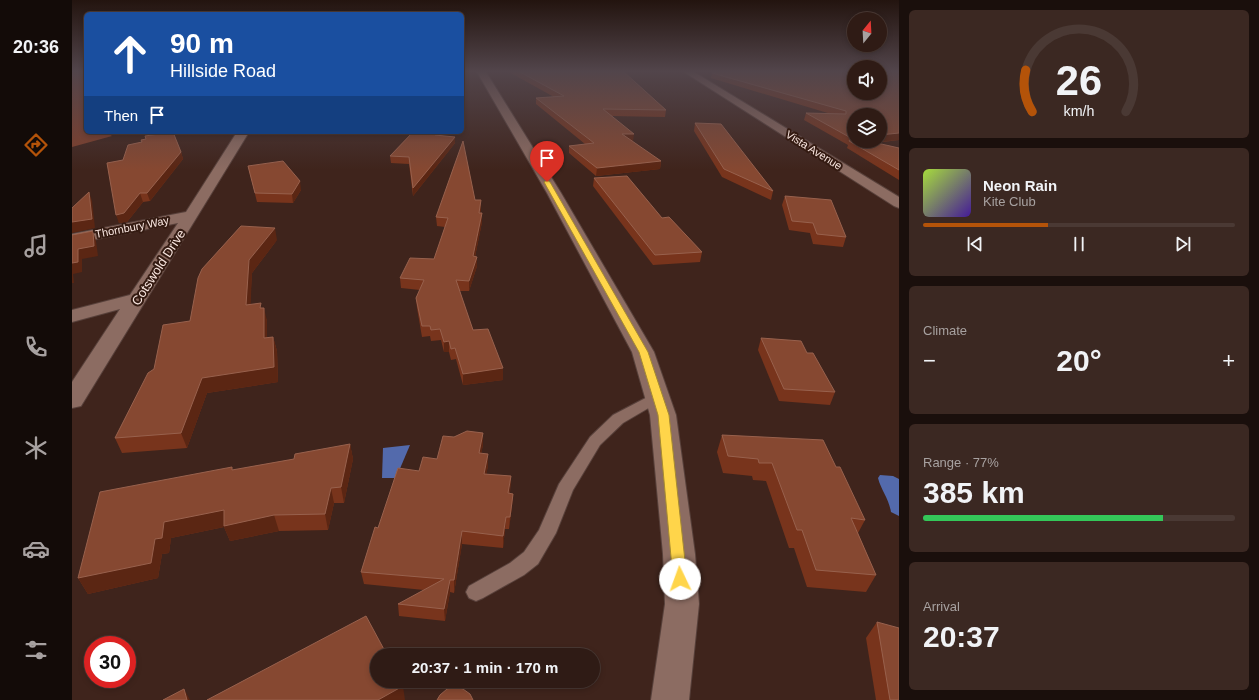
<!DOCTYPE html>
<meta charset="utf-8">
<style>
:root{--surface:#2f1b15;--page:#3b2822;--text:#f1f3f6;--muted:#a7a1a0;--line:#4a3934;--accent:#b45309}
body{margin:0;font-family:Arial,sans-serif;background:var(--page);color:var(--text);height:100vh;display:flex;flex-direction:column;font-size:15px;white-space:nowrap}
*{box-sizing:border-box;margin:0}
p{font-size:13px;color:var(--muted)}
.icon{flex:none;width:22px;height:22px;fill:none;stroke:currentColor;stroke-width:2;stroke-linecap:round;stroke-linejoin:round}
.map{position:relative;flex:1;overflow:hidden}
.side{display:flex;flex-direction:column;gap:10px;padding:10px;background:#1a0f0c;width:360px}
.side>*{flex:none}
.hud{position:absolute;left:12px;top:12px;width:380px;height:122px;border-radius:6px;box-shadow:0 2px 6px #0003,0 0 0 1px var(--line);background:#1a4fa0;color:#fff;overflow:hidden}
.needle{width:26px;rotate:18deg}
.buttons{position:absolute;left:775px;top:12px;display:grid;gap:8px}
.buttons a{display:grid;place-items:center;width:40px;height:40px;border-radius:50%;background:var(--surface);box-shadow:0 2px 6px #0003,0 0 0 1px var(--line);font-size:20px}
.speed{position:absolute;left:12px;top:636px;display:flex;gap:8px;font-size:20px;font-weight:700;text-align:center}
.speed>*{display:grid;place-content:center;width:52px;height:52px;border-radius:50%;background:var(--surface);box-shadow:0 2px 6px #0003,0 0 0 1px var(--line);line-height:1}
.speed .limit{border:6px solid #d22;background:#fff;color:#111}
.pin{position:absolute;display:grid;place-items:center;width:34px;height:34px;color:#fff;margin:-41px -17px;border-radius:50% 50% 50% 0;rotate:-45deg;box-shadow:0 0 4px #0007}
.pin .icon{rotate:45deg}
.me{position:absolute;width:44px;margin:-22px;rotate:357deg;stroke-linejoin:round;filter:drop-shadow(0 0 3px #0008)}
.turn{display:flex;align-items:center;gap:14px;height:84px;padding:0 20px;font-size:18px}
.turn .icon{width:52px;height:52px;stroke-width:2.5}
.turn b{display:block;font-size:28px;line-height:34px}
.then{display:flex;align-items:center;height:38px;padding:0 20px;background:#0003;gap:8px;font-size:15px}
.big{font-size:30px;font-weight:800;line-height:1.1}
.side .widget{flex:1;display:flex;flex-direction:column;justify-content:center;gap:6px;min-width:0;padding:0 14px;border-radius:6px;background:var(--page)}
.side .dial{align-items:center;gap:0}
.dial svg{height:104px;overflow:visible;fill:none;stroke:var(--line);stroke-width:7;stroke-linecap:round;text-anchor:middle}
.dial text{fill:var(--text);stroke:none}
.song{display:flex;align-items:center;gap:12px}
.cover{width:48px;height:48px;border-radius:6px;background:linear-gradient(135deg,hsl(80 70% 55%),hsl(260 70% 35%))}
.played{height:4px;border-radius:2px;background:linear-gradient(90deg,var(--accent) 40%,var(--line) 40%)}
.keys{display:flex;justify-content:space-around;direction:ltr}
.heat{display:flex;justify-content:space-between;align-items:center;font-size:22px;direction:ltr}
.charge{height:6px;border-radius:3px;background:linear-gradient(90deg,#34c759 77%,var(--line) 0)}
.trip{position:absolute;left:298px;top:648px;width:230px;height:40px;border-radius:20px;background:var(--surface);box-shadow:0 2px 6px #0003,0 0 0 1px var(--line);font-weight:800;line-height:40px;text-align:center}
main{display:flex;flex:1;min-height:0}
.menu{display:flex;flex-direction:column;width:72px;justify-content:space-around;align-items:center;background:#130b08;color:var(--muted)}
.menu .icon{width:28px;height:28px}
.menu .active{color:var(--accent)}
.menu b{font-size:18px;color:var(--text)}
.map>svg:first-child{display:block}
</style>
<main>
<nav class="menu">
<b>20:36</b>
<svg class="icon active" aria-label="directions" viewBox="0 0 24 24"><path d="M12 3l9 9-9 9-9-9zM9 14v-3h6M13 9l2 2-2 2"/></svg>
<svg class="icon" aria-label="music" viewBox="0 0 24 24"><path d="M9 18V5l10-2v13"/><circle cx="6" cy="18" r="3"/><circle cx="16" cy="16" r="3"/></svg>
<svg class="icon" aria-label="phone" viewBox="0 0 24 24"><path d="M5 4h4l2 5-3 2q2 4 5 5l2-3 5 2v4C11 20 4 13 5 4z"/></svg>
<svg class="icon" aria-label="climate" viewBox="0 0 24 24"><path d="M12 3v18M4 7l16 10M4 17L20 7"/></svg>
<svg class="icon" aria-label="car" viewBox="0 0 24 24"><path d="M5 17H2v-5l4-1 3-4h7l3 4 3 1v5h-3M9 17h6M6 11h13"/><circle cx="7" cy="17" r="2"/><circle cx="17" cy="17" r="2"/></svg>
<svg class="icon" aria-label="filters" viewBox="0 0 24 24"><path d="M4 7h16M4 17h16"/><circle cx="9" cy="7" r="2"/><circle cx="15" cy="17" r="2"/></svg>
</nav>
<div class="map">
<svg width="827" height="700" viewBox="0 0 827 700">
<rect width="100%" height="100%" fill="#3f241c"/>
<path fill="#813f2a" d="M0 72H14V132H34L40 136 0 147Z"/>
<g fill="#536aac">
<path d="M338 445 324 478H310L311 448Z"/>
<path d="M808 475 821 476 827 479V516L819 512C817 499 809 490 806 478Z"/>
</g>
<g fill="none" stroke-linecap="round" stroke-linejoin="round">
<defs>
<path id="service" d="M587 391 592 393 594 396 592 399 551 423 528 445 501 490 484 533 466 564 452 575 411 598 404 601 397 598 394 592 397 586 438 563 452 552 467 530 487 484 518 437 541 415Z"/>
<g id="minor">
<path d="M405 72H414L489 193 582 352 604 415 623 554 627 604 617 700H579L593 604 591 554 578 415 560 352 475 193Z"/>
<path d="M612 72H622L827 197V208L822 206Z"/>
<path d="M165 132H177L9 406 0 408V382L48 309 0 322V310L58 295 106 223 0 244V234L114 212Z"/>
</g>
</defs>
<use href="#service" stroke="#58413b" stroke-width="2"/>
<use href="#minor" stroke="#58413b" stroke-width="2"/>
<use href="#service" fill="#8c6c62" fill-rule="evenodd"/>
<use href="#minor" fill="#8c6c62" fill-rule="evenodd"/>
</g>
<g fill="#78341c">
<path d="M437 72H552L594 110 593 117 539 116 561 141H559L589 161 588 169 524 176 497 153V146L513 144 464 104V98L482 97Z"/>
<path d="M827 72V140L803 143 827 148V180L775 148 776 145 732 120 734 113 759 114 639 78 640 73Z"/>
<path d="M623 123 701 191 699 200 650 177 622 131Z"/>
<path d="M322 132H364L363 135 383 137V143L341 196 337 164 319 163 318 156 340 133H322Z"/>
<path d="M109 152 111 159 78 201 71 202 55 222 47 223 35 163Z"/>
<path d="M176 166 229 190 221 203 185 202Z"/>
<path d="M522 178 590 218 630 252 628 262 581 265 521 186Z"/>
<path d="M713 196 774 237 771 247 741 244 738 233 717 230 710 205Z"/>
<path d="M403 200H409V209L408 213H410V222L403 257H405V266L397 291H387L401 330 431 380 391 385 384 359 379 360 377 352H372L369 340 359 341 358 336 350 337 345 308 344 298 348 290 329 288 328 278 362 259 373 227 365 226 364 217Z"/>
<path d="M205 240 180 273 178 304 190 308 195 321V338L201 337 205 351 206 382 135 393 115 448 50 453 43 438 82 369 118 321Z"/>
<path d="M689 338 763 392 758 405 707 401 686 350Z"/>
<path d="M411 433V445L409 453 416 466 414 474 439 476 438 493 441 494 440 506 437 529H433L431 548 390 544 382 593 378 592 373 621 327 616 326 604 352 590 292 584 289 572 306 528 347 471 365 459 382 437Z"/>
<path d="M650 435 764 467 793 520 786 533 804 575 794 592 735 587 722 548H717L694 481 681 480 680 476 651 473 645 452Z"/>
<path d="M278 444 281 459 272 503H262L256 530 207 531 158 541 152 527 99 538 97 553 90 554 86 578 16 594 6 578 161 470 222 459Z"/>
<path d="M805 622 827 700H804L794 638Z"/>
</g>
<g fill="#5b2613">
<path d="M827 133V140L783 144 782 141H808V135Z"/>
<path d="M550 134H562L561 141 549 142Z"/>
<path d="M383 137V143L341 196V188Z"/>
<path d="M109 152 111 159 78 201 75 193Z"/>
<path d="M589 161 588 169 524 176 525 168Z"/>
<path d="M228 181 229 190 221 203 220 194Z"/>
<path d="M17 192 20 201 23 228 0 233V222Z"/>
<path d="M68 193 71 202 55 222 47 223 44 215Z"/>
<path d="M409 200V209L407 222V213Z"/>
<path d="M410 213V222L401 266V256Z"/>
<path d="M203 228 205 240 180 273 178 318 174 305 177 260Z"/>
<path d="M21 231 24 241 26 256 10 259V272L1 274 2 283H0V263L6 249Z"/>
<path d="M405 257V266L397 291V281Z"/>
<path d="M192 308 195 321V352L192 338Z"/>
<path d="M201 337 205 351 206 382 135 393 115 448 109 433 130 378Z"/>
<path d="M377 341V352H372V342Z"/>
<path d="M431 368V380L391 385V374Z"/>
<path d="M411 433V445L407 465V453Z"/>
<path d="M278 444 281 459 272 503 269 487Z"/>
<path d="M416 454V466L412 486V474Z"/>
<path d="M439 476 438 489 436 505V493Z"/>
<path d="M259 488 262 503 256 530 253 514Z"/>
<path d="M441 494 440 506 437 529 438 517Z"/>
<path d="M152 510 202 515 207 531 158 541 152 527 99 538 97 553 90 554 86 578 16 594 6 578 83 539 92 522Z"/>
<path d="M434 517 433 529 431 548V536Z"/>
<path d="M390 531V544L382 593V580Z"/>
<path d="M378 580V592L373 621 372 609Z"/>
<path d="M331 686 333 700H306Z"/>
<path d="M112 689 118 700H115Z"/>
</g>
<g fill="#864831" stroke="#98614d">
<path d="M448 72H552L594 110 531 109 562 134H550L589 161 525 168 497 146 522 143 464 98 492 96Z"/>
<path d="M641 72H782V93H808V72H827V133L808 135V115H782V137L780 138H782V141H796L827 148V170L777 141 779 138 734 113 774 114V111L640 73Z"/>
<path d="M623 123 649 124 701 191 652 169Z"/>
<path d="M101 132 109 152 75 193H68L52 213 44 215 35 163 51 160 56 145 70 142 69 140 74 139 73 136Z"/>
<path d="M341 132H363V135L383 137 341 188 337 157 318 156Z"/>
<path d="M391 141 403 200H409L407 213H410L401 256 405 257 397 281 384 280 401 330 416 329 431 368 391 374 383 348 379 349 377 341 372 342 368 329 359 330 358 326H350L344 298 352 280 328 278 338 258 362 259 376 218 364 217Z"/>
<path d="M211 161 228 181 220 194 183 193 176 166Z"/>
<path d="M555 176 590 218 597 217 630 252 583 255 522 178Z"/>
<path d="M17 192 20 219 0 222V208Z"/>
<path d="M713 196 759 200 774 237 745 234 741 223 720 221Z"/>
<path d="M169 226 203 228 177 260 174 305 189 303 188 308H192V338L201 337 202 367 130 378 109 433 43 438 76 373 82 369 91 325 118 321 126 278 130 269Z"/>
<path d="M21 231 22 246 6 249V262L0 263V235Z"/>
<path d="M689 338 729 341 735 353H741L763 392 712 389Z"/>
<path d="M395 431 411 433 407 453 416 454 412 474 439 476 436 493 441 494 438 517H434L431 536 390 531 382 580H378L372 609 326 604 372 579 289 572 303 527 306 528 326 468 347 471 351 457 365 459 371 436 382 437Z"/>
<path d="M650 435 751 440 764 467H768L793 520 779 518 804 575 744 570 730 530H725L700 463H687L686 459 656 456Z"/>
<path d="M278 444 269 487 259 488 253 514 202 515 152 526V510L92 522 90 538 83 539 79 563 6 578 28 492 160 467V470L222 459 223 454Z"/>
<path d="M294 616 315 655H305V681H328L331 686 306 700H135Z"/>
<path d="M805 622 827 628V700H818Z"/>
<path d="M383 687 391 689 398 694 401 700H365L368 695 375 689Z"/>
<path d="M112 689 115 700H91Z"/>
</g>
<linearGradient id="sky" x2="0" y2="1"><stop stop-color="#23140f"/><stop offset="0.42" stop-color="#52454b"/><stop offset="1" stop-color="#52454b" stop-opacity="0"/></linearGradient>
<rect width="827" height="170" fill="url(#sky)"/>
<path fill="#ffd54a" stroke="#a68a30" d="M475 180 478 182 576 352 597 415 615 579 613 583 608 585 603 583 601 579 586 415 567 352 472 182Z"/>
<g text-anchor="middle" stroke-width="4" stroke-linejoin="round" paint-order="stroke">
<g font-size="11" fill="#fae7e1" stroke="#341b12">
<text transform="translate(742 150) rotate(32)" y="4">Vista Avenue</text>
<text transform="translate(60 227) rotate(-11)" y="4">Thornbury Way</text>
</g>
<g font-size="13" fill="#fae7e1" stroke="#341b12">
<text transform="translate(86 267) rotate(-57)" y="5">Cotswold Drive</text>
</g>
</g>
</svg>
<div class="buttons">
<a><svg class="needle" viewBox="-14 -14 28 28"><path d="M0-13l5 13h-10z" fill="#e53935"/><path d="M0 13l5-13h-10z" fill="#a7a1a0"/></svg></a>
<a><svg class="icon" aria-label="sound" viewBox="0 0 24 24"><path d="M4 9h4l5-4v14l-5-4H4zM17 9q2 3 0 6"/></svg></a>
<a><svg class="icon" aria-label="layers" viewBox="0 0 24 24"><path d="M12 4l9 5-9 5-9-5zM3 14l9 5 9-5"/></svg></a>
</div>
<div class="speed"><div class="limit">30</div></div>
<div class="pin" style="left:475px;top:182px;background:#d93025"><svg class="icon" aria-label="arrive" viewBox="0 0 24 24"><path d="M6 21V4h12l-3 4 3 4H6"/></svg></div>
<svg class="me" style="left:608px;top:579px" viewBox="-20 -20 40 40"><circle r="19" fill="#fff"/><path d="M0-13L10 11 0 6-10 11z" fill="#ffd54a"/></svg>
<div class="trip">20:37 · 1 min · 170 m</div>
<div class="hud">
<div class="turn"><svg class="icon" aria-label="ahead" viewBox="0 0 24 24"><path d="M12 20V5M6 11l6-6 6 6"/></svg><div><b>90 m</b>Hillside Road</div></div>
<div class="then">Then<svg class="icon" aria-label="arrive" viewBox="0 0 24 24"><path d="M6 21V4h12l-3 4 3 4H6"/></svg></div>
</div>
</div>
<section class="side">
<div class="widget dial"><svg viewBox="0 0 100 80">
<path d="M14 69A42 42 0 1 1 86 69"/>
<path d="M14 69A42 42 0 0 1 9 37" stroke="#b45309"/>
<text x="50" y="56" font-size="32" font-weight="700">26</text>
<text x="50" y="72" font-size="11">km/h</text>
</svg></div>
<div class="widget">
<div class="song"><i class="cover"></i><div><b>Neon Rain</b><p>Kite Club</p></div></div>
<div class="played"></div>
<div class="keys"><svg class="icon" aria-label="previous" viewBox="0 0 24 24"><path d="M18 5L8 12l10 7zM5 5v14"/></svg><svg class="icon" aria-label="pause" viewBox="0 0 24 24"><path d="M8 5v14M16 5v14"/></svg><svg class="icon" aria-label="next" viewBox="0 0 24 24"><path d="M6 5l10 7-10 7zM19 5v14"/></svg></div>
</div>
<div class="widget"><p>Climate</p>
<div class="heat"><a>−</a><b class="big">20°</b><a>+</a></div>
</div>
<div class="widget"><p>Range · 77%</p><b class="big">385 km</b><div class="charge"></div></div>
<div class="widget"><p>Arrival</p><b class="big">20:37</b></div>
</section>
</main>
